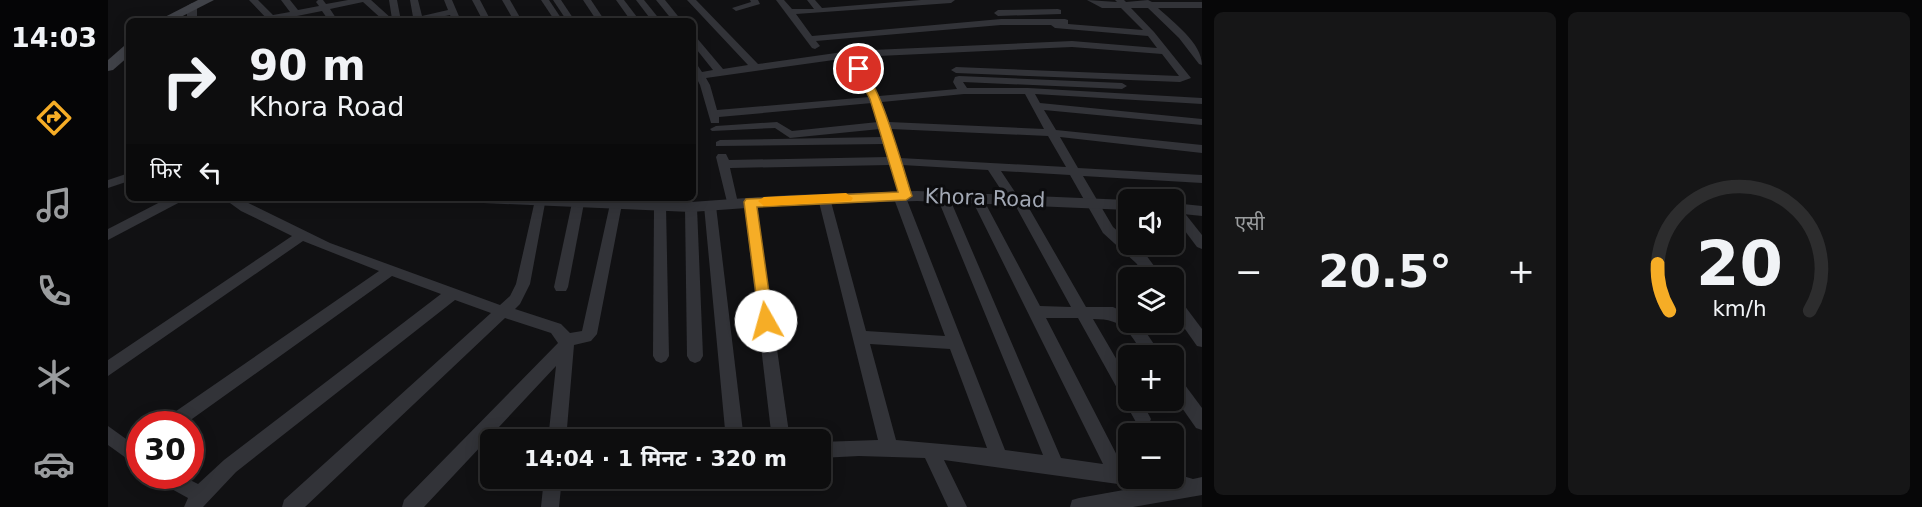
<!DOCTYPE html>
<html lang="hi">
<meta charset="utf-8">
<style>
:root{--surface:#0d0d0e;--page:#161617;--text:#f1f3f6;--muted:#9a9c9e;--line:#2d2d2e;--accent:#f6ad26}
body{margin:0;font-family:"DejaVu Sans","Noto Sans Devanagari",sans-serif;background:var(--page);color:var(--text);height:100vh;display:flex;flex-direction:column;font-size:22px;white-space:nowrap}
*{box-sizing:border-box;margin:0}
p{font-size:20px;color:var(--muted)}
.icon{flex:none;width:33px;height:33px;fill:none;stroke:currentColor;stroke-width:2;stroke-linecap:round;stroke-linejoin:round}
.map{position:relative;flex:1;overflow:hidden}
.panel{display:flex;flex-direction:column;gap:12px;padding:12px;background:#070708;width:720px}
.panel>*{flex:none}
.top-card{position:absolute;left:18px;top:18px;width:570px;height:183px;border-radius:9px;box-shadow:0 3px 15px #0003,0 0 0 2px var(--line);background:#0d0d0e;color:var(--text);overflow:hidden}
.tools{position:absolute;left:1010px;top:189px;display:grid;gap:12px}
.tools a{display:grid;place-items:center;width:66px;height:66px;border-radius:9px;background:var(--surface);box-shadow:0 3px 15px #0003,0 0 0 2px var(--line);font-size:30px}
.speed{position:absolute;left:18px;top:411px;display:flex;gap:12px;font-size:30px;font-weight:700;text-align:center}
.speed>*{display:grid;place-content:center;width:78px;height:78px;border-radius:50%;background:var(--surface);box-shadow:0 3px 15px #0003,0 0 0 2px var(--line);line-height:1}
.speed .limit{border:9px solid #d22;background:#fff;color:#111}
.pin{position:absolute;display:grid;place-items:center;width:51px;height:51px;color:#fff;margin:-26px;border:3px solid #fff;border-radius:50%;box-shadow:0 2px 6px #0007}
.me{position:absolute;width:66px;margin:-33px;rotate:353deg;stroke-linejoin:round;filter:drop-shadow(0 0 4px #0008)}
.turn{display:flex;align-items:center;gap:21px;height:126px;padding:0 24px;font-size:27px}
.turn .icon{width:78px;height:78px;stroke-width:2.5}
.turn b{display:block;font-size:42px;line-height:51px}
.then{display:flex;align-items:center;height:57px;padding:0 24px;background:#0003;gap:12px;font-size:22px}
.big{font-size:45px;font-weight:700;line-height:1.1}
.panel .tile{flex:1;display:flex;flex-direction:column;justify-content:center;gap:9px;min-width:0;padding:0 21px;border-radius:9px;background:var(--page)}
.panel .dial{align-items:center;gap:0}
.dial svg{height:156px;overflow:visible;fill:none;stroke:var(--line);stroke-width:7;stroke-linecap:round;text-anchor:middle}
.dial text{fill:var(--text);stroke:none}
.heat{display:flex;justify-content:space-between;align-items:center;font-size:33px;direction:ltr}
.panel .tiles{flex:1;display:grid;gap:12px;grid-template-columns:repeat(2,1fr)}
.trip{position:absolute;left:372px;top:429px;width:351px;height:60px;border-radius:9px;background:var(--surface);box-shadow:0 3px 15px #0003,0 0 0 2px var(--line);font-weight:700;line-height:60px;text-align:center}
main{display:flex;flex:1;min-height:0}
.tabs{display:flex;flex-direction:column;width:108px;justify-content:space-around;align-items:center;background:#050506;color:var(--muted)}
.tabs .icon{width:42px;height:42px}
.tabs .on{color:var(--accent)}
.tabs b{font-size:27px;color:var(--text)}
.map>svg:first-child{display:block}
</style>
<main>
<nav class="tabs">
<b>14:03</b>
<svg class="icon on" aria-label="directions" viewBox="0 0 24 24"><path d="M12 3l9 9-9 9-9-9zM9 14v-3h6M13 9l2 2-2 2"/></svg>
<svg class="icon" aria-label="music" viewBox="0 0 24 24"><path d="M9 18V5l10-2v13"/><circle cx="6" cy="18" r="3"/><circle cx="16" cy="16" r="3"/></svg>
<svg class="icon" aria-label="phone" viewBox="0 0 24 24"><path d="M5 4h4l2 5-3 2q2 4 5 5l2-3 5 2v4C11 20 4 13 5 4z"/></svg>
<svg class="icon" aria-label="climate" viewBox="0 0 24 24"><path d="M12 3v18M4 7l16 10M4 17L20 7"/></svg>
<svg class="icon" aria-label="car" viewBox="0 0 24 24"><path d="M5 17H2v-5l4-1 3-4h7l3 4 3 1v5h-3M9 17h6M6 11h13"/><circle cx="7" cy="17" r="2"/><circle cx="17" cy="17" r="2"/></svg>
</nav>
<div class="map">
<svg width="1094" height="507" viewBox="0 0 1094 507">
<rect width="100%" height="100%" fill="#111113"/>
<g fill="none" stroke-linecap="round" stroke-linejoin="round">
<g fill="#323338" fill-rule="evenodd">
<path d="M141 0H150L165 15 182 12 173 0H182L190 10 211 6 208 2 210 0H215L218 4 240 0H263L284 19 281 0H289L293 21H276L255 2 222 9 230 21H221L214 11 169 20 170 21H161Z"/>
<path d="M302 0H310L314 16 340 10 336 0H344L353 21H345L342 15 314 21H297L305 17Z"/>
<path d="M364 0H372L383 21H375Z"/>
<path d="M394 0H402L414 21H406Z"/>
<path d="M433 0H441L455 21H447Z"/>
<path d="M445 0H453L467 21H459Z"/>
<path d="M475 0H483L497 21H489Z"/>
<path d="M508 0H516L532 21H523Z"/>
<path d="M528 0H536L553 21H544Z"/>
<path d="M548 0H557L574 21H565Z"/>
<path d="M579 0H588L650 64 742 51 964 41 1049 48 1040 36 947 28 943 25H893L708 41 712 46 707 49 704 48 668 0H676L684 9H706L699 0H707L714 8 813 0H847L843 3 688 14 704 36 893 19H957L960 20V24L1035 30 1013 8H994L979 0 1009 2 1007 0H1016L1018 2 1040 0 1044 2H1094V8H1050C1065 22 1094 43 1094 65L1091 64 1071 38 1040 8H1023L1046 32 1083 78 1072 82 848 73 843 70 848 67 1071 76 1054 54 964 47 749 57 771 96 849 89 845 82 847 77 851 76 1014 83 1019 86 1014 89 855 82 859 88H920L1094 98V104L927 94 932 103 1094 119V125L936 110 948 130 1094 145V153L952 137 970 168 1094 175V183L975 176 1005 227 1020 240V244H1025L1038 255 1055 278H1040L1028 263 995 233 962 175 893 171 909 195 914 196 978 307H1005L1020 314V322H1031L1054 356H1037C1020 332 1017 319 985 319L1020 379V400H1033L1043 419 1041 424 1035 427 1029 424 970 318H938L1015 467H1020V478H1028L1026 482 1020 485 1010 484 836 460 859 507H840L817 458 751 456 712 458V442L770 440 710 198 712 195 716 194 722 198 758 331 837 336 785 196 791 192 782 165 622 168 630 203 628 206H620L608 157 610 154H618L621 160 780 157 776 144 608 146V142L612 140 774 137 772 129 682 138 667 128 604 131 602 129 608 126 669 122 684 131 770 122 764 103 611 117V123H603L592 85 589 79 585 80V62L588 63 594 72 605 70 585 45V36L588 37 615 69 640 65ZM740 58 761 97 609 110 602 85 598 78ZM856 94H917L936 129 781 122 774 102ZM783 129 940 136 958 167 792 158ZM794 165 880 170 901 202 906 203 963 307 932 306 873 195 869 194 863 198 995 464 953 458 841 197 835 193 829 197 935 455 897 450 799 200 804 196ZM762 344 842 349 879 448 788 440Z"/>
<path d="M642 0H650L652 4 628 11 624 8 643 2Z"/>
<path d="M950 9 953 10V14L890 16 886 13 890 10Z"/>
<path d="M21 173V181L0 188V180Z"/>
<path d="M60 198H76L74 201 0 240V229Z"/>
<path d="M115 198H130L222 243 392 305 402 296 408 284 427 200 428 198H438L422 284 412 304 407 309 453 324 462 333 474 331 502 204 504 201H512L514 204 489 334 483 341 466 345 458 440H440L448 366 316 507H294L296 500 450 343 443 333 397 318 197 507H174L176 500 383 313 347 300 128 472 95 507H76L80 498 51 482 48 476H74L90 484 116 460 333 294 284 276 77 424H56L58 418 271 271 195 241 0 376V360L184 236 133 211Z"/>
<path d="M465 198H477L460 287 458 291H448L446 287Z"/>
<path d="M642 198 648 202 682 440H664L636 202Z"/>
<path d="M552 202 558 206 561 356 558 361 553 363 548 361 545 356 546 206Z"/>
<path d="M602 202 608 206 636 440H618L596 206Z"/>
<path d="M583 203 589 207 595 356 592 361 587 363 582 361 579 356 577 207Z"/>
<path d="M1065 205 1071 206 1094 235V249L1089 247 1065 215Z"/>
<path d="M1065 295 1070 297 1094 329V347L1089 346 1065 312Z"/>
<path d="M1065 375 1071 377 1094 408V430L1088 428 1065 395Z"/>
<path d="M0 426 32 449V468L0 445Z"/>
<path d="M1065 473 1085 479 1094 477V495L1025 507H962L964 500 971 498 1038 486 1033 484 1030 478H1065Z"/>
<path d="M436 478H454L451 507H433Z"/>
</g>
<g fill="#323338" fill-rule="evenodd">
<path d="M84 3 89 6V21H79V6Z"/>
<path d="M809 191 1020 200V210L809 201 682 205 583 212 375 203 367 198H497L583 202 682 195Z"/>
<path d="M1065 203 1094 206V216L1065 213Z"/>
</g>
<g fill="#404248" fill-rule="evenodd">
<path d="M90 0H106L65 21H49Z"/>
<path d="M21 45V56L5 70 0 71V60L16 46Z"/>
</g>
</g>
<path fill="#f6ad26" stroke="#a07019" stroke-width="1.5" d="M751 66C770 75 796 172 804 196L798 200 649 207 665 321 663 325H652L636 202 638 199 790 192 762 99 746 69Z"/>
<path fill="#f59e0b" d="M738 193 745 198 743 201 656 206 650 201 656 197Z"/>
<g text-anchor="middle" stroke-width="6" stroke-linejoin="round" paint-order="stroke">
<g font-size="21" fill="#a2a8b4" stroke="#0c0c0e">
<text transform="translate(877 198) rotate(2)" y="7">Khora Road</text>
</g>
</g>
</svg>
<div class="tools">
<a><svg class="icon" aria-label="sound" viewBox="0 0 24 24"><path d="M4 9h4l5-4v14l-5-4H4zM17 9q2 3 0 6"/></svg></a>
<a><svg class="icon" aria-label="layers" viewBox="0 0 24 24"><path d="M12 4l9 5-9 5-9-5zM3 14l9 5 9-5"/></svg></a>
<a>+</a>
<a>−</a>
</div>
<div class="speed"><div class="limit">30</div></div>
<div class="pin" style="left:751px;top:69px;background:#d93025"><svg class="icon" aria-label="arrive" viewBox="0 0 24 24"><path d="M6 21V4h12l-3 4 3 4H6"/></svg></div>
<svg class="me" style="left:658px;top:321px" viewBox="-20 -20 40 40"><circle r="19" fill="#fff"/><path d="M0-13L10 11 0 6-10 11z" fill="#f6ad26"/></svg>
<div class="trip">14:04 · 1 मिनट · 320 m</div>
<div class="top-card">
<div class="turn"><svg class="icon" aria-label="right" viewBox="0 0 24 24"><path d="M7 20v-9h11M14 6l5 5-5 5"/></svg><div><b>90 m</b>Khora Road</div></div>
<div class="then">फिर<svg class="icon" aria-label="left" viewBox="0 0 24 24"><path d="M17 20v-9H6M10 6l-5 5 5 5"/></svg></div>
</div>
</div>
<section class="panel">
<div class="tiles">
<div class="tile"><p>एसी</p>
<div class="heat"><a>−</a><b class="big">20.5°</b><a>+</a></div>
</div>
<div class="tile dial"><svg viewBox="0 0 100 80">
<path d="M14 69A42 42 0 1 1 86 69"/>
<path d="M14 69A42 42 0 0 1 8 45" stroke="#f6ad26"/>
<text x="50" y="56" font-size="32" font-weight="700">20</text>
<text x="50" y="72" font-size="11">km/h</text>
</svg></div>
</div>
</section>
</main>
